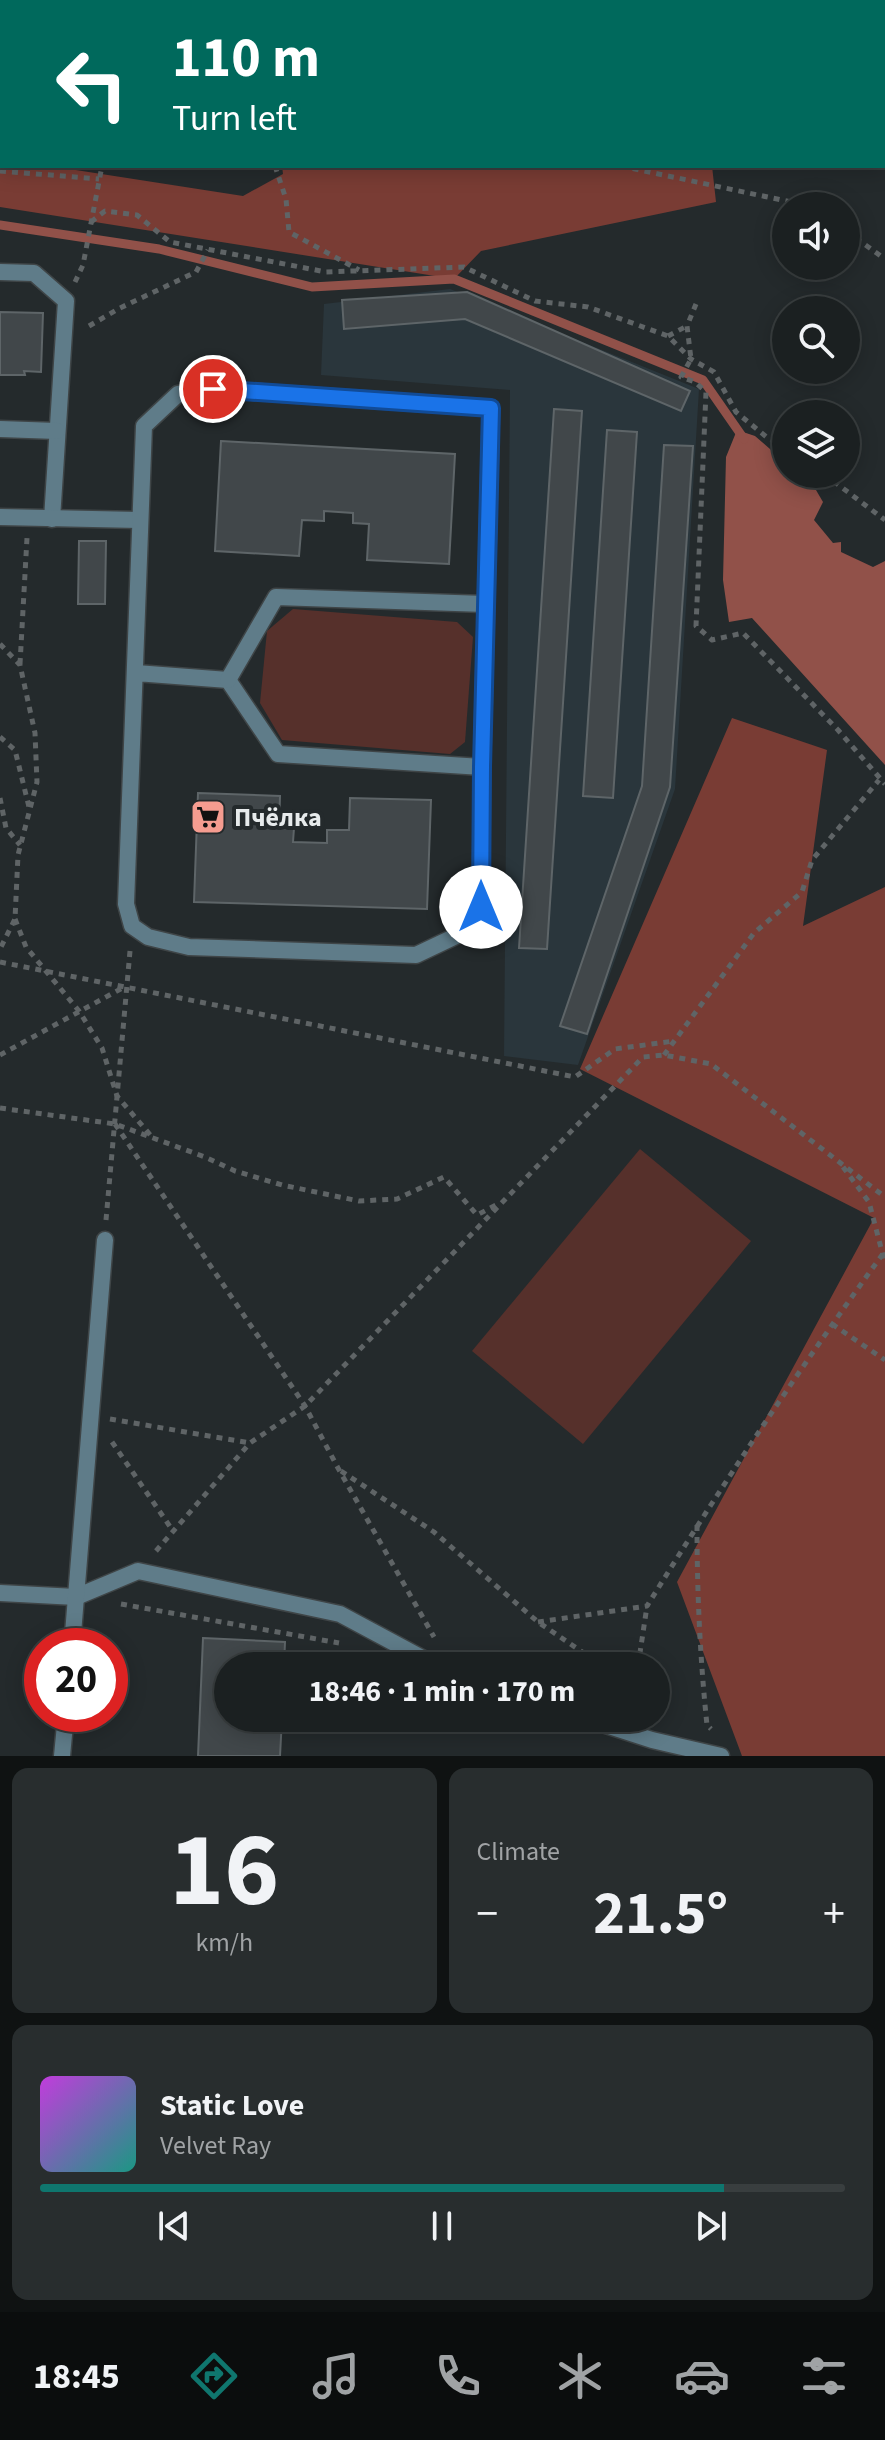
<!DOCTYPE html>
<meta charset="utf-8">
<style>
:root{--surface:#1b2021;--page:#282d2e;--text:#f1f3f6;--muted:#a0a3a5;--line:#393e3f;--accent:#0f766e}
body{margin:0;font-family:"Source Sans 3",sans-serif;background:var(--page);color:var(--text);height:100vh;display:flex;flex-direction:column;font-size:30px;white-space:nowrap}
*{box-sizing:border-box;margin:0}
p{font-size:26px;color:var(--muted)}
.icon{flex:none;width:44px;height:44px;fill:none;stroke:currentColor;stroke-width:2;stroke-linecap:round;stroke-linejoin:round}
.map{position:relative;height:1756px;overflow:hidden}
.details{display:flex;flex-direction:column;gap:12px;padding:12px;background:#0f1212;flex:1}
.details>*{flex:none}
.hud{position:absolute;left:0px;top:0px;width:886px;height:168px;box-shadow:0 4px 20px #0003,0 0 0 2px var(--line);background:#00695c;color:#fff;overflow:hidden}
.controls{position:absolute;left:772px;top:192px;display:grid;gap:16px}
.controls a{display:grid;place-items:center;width:88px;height:88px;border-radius:50%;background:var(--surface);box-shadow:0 4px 20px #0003,0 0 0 2px var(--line);font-size:40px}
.speed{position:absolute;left:24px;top:1628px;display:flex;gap:16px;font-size:40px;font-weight:700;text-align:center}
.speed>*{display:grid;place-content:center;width:104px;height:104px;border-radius:50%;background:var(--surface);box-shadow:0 4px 20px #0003,0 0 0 2px var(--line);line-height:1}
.speed .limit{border:12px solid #d22;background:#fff;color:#111}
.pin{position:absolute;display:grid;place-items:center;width:68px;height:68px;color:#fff;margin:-34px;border:4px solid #fff;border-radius:50%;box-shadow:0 2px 8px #0007}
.me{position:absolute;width:88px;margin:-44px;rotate:0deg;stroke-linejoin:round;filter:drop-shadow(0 0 6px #0008)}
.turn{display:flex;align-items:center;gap:28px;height:168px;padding:0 40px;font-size:36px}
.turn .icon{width:104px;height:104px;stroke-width:2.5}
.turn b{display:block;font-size:56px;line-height:68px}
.big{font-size:60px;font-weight:700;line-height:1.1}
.details .card{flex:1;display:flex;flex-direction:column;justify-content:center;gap:12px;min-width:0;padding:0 28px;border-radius:16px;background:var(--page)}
.details .dial{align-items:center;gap:0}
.dial b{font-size:104px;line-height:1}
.song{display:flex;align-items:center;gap:24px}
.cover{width:96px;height:96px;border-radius:12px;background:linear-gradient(135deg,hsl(290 70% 55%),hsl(170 70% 35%))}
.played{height:8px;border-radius:4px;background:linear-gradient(90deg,var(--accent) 85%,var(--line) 85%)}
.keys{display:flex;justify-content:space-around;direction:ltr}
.heat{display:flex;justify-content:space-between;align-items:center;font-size:44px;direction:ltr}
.details .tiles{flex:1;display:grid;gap:12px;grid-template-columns:1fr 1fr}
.card:last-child{grid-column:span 2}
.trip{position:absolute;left:214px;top:1652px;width:456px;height:80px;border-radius:40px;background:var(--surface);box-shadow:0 4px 20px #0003,0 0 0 2px var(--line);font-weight:700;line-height:80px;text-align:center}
.menu{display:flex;height:128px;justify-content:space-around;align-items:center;background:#0b0d0d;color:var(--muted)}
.menu .icon{width:56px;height:56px}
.menu .on{color:var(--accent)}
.menu b{font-size:36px;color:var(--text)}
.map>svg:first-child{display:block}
</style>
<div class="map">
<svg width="885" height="1756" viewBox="0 0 885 1756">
<rect width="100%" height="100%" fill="#242a2c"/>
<path fill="#2a363c" d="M450 289 699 389 675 789 578 1065 504 1056 510 390 321 375 324 304Z"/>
<g fill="#56302b">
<path d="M293 609 457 622 473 637 465 742 450 754 282 740 260 703 267 631Z"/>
<path d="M640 1149 751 1241 583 1444 472 1351Z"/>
</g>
<g fill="#793c34">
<path d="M0 158 2 166H50L243 196 283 174 282 166H712L716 202 481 251 454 279 0 207Z"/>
<path d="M732 718 827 750 803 926 885 887V1756H742L677 1582 874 1218 580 1069Z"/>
</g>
<path fill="#915149" d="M737 430 755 436 786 463V474H798L816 490 823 502 814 520 833 543 841 542V552L873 567 885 561V765L752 618 729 622 723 580 726 457Z"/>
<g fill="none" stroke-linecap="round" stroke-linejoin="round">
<path stroke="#915149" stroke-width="9" d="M0 225 159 249 312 287 454 279 703 380 744 439"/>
</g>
<g fill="#41474a" stroke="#5e6568" stroke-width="2">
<path d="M467 292 690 391 681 411 465 319 344 329 342 300Z"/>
<path d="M0 312 43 313 41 372 24 371 25 375H0Z"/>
<path d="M554 409 582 411 547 949 519 948Z"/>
<path d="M607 430 637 432 613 798 583 796Z"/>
<path d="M221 441 455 454 449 564 367 560 369 524 353 523V513L324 511V521L302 520 299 556 215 551Z"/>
<path d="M664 445 693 446 670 787 587 1034 560 1026 642 786Z"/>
<path d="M79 541H106L105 604H78Z"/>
<path d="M198 793 280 796 279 828H294L293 842 327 843V830H349L350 798 431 800 427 909 194 902Z"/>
<path d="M203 1638 285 1642 284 1666H228V1718H282L280 1756H198Z"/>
</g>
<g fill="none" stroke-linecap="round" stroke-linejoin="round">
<defs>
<g id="service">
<path d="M190 2 192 0"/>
<path d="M0 45 2 44"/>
<path d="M0 133 2 134"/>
<path d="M0 272 34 273 66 301 52 519"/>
<path d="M0 429 57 431"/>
<path d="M0 517 139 520"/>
<path d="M136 673 228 680 278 754 482 767 491 408 213 389 178 394 144 426 126 904 132 926 148 937 189 947 416 955 456 936 481 907 482 767"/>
<path d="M228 680 276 597 485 604"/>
<path d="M0 1593 76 1597 138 1571 340 1614 437 1666"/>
<path d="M72 1646 105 1240"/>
<path d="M584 1718 652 1740 721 1756"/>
<path d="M62 1756 66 1714"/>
</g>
</defs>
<use href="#service" stroke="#3f4547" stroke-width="19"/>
<g stroke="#5f6466" stroke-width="5" stroke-dasharray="6 6" stroke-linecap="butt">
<path d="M135 0 136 2"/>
<path d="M275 166 286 199 289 232 359 270"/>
<path d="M621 166 810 206"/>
<path d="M0 171 99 179"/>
<path d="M91 222 105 211 137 215 170 242 326 272 464 267 535 301 588 307 668 336 691 359 714 372 736 412 769 439 786 447"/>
<path d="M846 231 885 259"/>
<path d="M75 282 83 265 102 166"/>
<path d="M696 304 687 326 691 359 681 377 695 382 706 392 696 626 712 640 743 633 838 730 885 784"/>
<path d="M89 326 120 308 196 272 208 250"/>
<path d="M668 336 687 326"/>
<path d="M824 474 885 520"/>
<path d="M0 644 20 665 35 733 37 782 18 855 15 919 0 949"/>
<path d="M20 664 27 538"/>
<path d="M0 737 15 750 30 811"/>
<path d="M0 798 6 828 20 845"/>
<path d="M15 919 26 947 79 1011 102 1048 117 1096 152 1137"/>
<path d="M0 962 575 1077 615 1049 674 1041"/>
<path d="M0 1055 126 986"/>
<path d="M664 1055 754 933 802 892 812 860 879 780"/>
<path d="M0 1108 115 1124 205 1157 235 1171 282 1185 359 1201 397 1199 444 1177 477 1215 500 1203"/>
<path d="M115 1124 305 1406 338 1468 434 1637"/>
<path d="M843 1167 869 1202 885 1263"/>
<path d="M106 1220 130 951"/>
<path d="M832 1324 885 1360"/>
<path d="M110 1419 250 1443"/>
<path d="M112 1442 173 1531"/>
<path d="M341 1471 434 1532 538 1622 603 1666"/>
<path d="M697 1525C697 1592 700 1658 707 1725L711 1729"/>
<path d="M156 1551 250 1443 305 1406 643 1057 664 1055 711 1064 885 1197"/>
<path d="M121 1604 339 1643"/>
<path d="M538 1622 647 1606C722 1485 801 1366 885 1251"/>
<path d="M638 1666 647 1606"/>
</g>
<use href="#service" stroke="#5f7c89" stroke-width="16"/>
</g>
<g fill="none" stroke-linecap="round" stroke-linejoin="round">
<defs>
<path id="route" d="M213 389 491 408 482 767 481 907"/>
</defs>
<use href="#route" stroke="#114b97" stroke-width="20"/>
<use href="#route" stroke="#1a73e8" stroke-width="14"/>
</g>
<defs>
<symbol id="supermarket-square" viewBox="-11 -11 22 22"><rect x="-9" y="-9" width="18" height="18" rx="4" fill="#f59c90" stroke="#242a2c"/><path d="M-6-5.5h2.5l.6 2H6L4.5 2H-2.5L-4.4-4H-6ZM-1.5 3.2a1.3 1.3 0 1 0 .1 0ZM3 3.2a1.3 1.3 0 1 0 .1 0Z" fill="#111"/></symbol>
</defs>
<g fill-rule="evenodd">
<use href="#supermarket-square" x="188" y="797" width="40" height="40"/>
</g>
<g text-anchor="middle" stroke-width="8" stroke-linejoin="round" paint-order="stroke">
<g font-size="26" font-weight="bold" fill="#e7ebec" stroke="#242a2c" text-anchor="start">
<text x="234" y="826">Пчёлка</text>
</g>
</g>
</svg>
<div class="controls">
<a><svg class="icon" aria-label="sound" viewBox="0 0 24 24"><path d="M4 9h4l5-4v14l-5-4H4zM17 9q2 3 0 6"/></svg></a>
<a><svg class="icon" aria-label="search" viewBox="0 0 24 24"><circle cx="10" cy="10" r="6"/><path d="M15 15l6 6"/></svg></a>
<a><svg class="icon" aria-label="layers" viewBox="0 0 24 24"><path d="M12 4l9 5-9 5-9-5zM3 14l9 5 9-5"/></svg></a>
</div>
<div class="speed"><div class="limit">20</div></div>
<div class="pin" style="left:213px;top:389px;background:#d93025"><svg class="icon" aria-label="arrive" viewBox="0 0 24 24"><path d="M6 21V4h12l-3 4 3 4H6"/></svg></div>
<svg class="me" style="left:481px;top:907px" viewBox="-20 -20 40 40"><circle r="19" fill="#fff"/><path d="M0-13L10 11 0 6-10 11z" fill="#1a73e8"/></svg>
<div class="trip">18:46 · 1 min · 170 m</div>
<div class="hud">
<div class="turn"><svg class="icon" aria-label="left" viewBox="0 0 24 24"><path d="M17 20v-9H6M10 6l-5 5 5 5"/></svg><div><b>110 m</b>Turn left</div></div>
</div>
</div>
<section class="details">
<div class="tiles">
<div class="card dial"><b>16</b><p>km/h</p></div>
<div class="card"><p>Climate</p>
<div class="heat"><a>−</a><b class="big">21.5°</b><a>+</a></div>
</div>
<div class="card">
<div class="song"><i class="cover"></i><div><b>Static Love</b><p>Velvet Ray</p></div></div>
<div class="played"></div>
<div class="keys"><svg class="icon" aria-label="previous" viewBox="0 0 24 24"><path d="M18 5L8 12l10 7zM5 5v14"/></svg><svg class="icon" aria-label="pause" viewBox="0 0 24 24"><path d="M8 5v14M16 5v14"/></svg><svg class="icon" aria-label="next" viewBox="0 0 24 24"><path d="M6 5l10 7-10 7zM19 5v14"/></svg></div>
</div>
</div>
</section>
<nav class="menu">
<b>18:45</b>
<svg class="icon on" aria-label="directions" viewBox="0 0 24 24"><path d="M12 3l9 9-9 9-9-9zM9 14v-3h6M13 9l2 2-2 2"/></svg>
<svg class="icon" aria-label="music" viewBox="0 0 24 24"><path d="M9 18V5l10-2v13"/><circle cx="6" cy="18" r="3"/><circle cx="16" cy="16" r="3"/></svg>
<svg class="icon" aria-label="phone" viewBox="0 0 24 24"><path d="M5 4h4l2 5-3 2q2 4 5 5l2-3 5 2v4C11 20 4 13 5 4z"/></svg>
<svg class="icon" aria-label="climate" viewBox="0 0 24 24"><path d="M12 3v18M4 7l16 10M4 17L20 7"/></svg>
<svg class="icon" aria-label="car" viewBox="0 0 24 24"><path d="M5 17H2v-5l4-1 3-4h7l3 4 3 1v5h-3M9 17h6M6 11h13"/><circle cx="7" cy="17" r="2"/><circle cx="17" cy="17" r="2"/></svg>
<svg class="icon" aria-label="filters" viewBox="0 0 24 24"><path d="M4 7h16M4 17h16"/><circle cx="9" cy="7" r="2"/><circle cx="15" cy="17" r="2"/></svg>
</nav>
